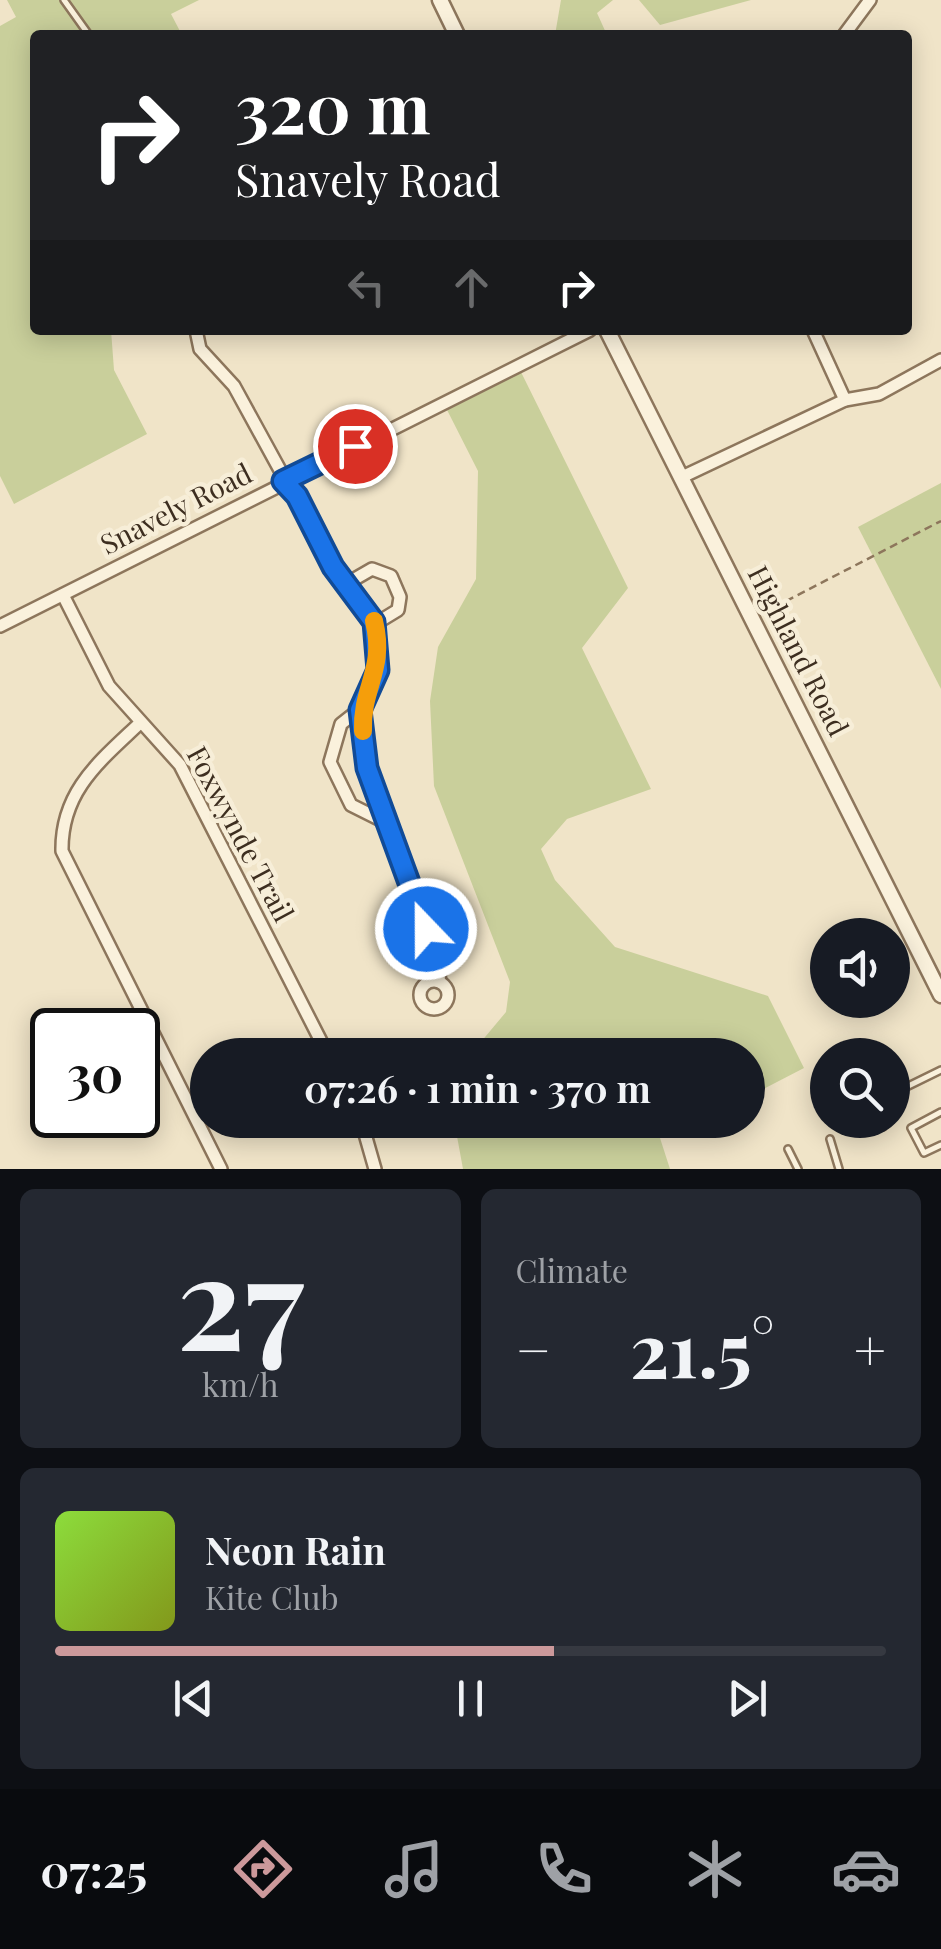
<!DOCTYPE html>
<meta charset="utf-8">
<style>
:root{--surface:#171b24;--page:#242831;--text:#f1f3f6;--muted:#9ea1a6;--line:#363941;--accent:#cc999b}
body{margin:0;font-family:"Playfair Display",serif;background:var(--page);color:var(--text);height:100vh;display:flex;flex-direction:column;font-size:38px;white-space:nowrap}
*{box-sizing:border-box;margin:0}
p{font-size:32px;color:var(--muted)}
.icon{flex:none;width:55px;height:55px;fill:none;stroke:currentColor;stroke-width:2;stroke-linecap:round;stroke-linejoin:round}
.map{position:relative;height:1169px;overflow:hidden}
.details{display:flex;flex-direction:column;gap:20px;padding:20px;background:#0d0f14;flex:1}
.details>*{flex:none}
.top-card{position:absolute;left:30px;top:30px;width:882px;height:305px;border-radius:10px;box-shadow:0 5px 25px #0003;background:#202124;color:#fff;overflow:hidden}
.controls{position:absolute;left:810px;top:918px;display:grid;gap:20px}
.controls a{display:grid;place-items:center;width:100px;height:100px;border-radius:50%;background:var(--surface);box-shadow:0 5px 25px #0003;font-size:50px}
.speed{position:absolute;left:30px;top:1008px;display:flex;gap:20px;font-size:50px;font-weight:700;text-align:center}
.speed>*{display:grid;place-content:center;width:130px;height:130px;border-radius:50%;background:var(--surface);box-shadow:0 5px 25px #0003;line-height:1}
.speed .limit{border:5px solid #111;border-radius:15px;background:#fff;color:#111}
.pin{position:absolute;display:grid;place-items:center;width:85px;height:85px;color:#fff;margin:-42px;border:5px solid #fff;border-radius:50%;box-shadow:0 2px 10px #0007}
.me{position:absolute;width:110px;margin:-55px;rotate:338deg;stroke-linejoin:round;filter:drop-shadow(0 0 8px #0008)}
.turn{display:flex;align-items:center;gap:35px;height:210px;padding:0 40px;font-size:45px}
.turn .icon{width:130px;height:130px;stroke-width:2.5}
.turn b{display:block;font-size:70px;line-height:85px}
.lanes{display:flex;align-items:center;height:95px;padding:0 40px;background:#0003;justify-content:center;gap:50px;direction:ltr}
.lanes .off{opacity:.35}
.big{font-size:75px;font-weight:700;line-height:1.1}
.details .tile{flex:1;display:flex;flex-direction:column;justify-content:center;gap:15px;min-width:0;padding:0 35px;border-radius:15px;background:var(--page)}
.details .dial{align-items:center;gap:0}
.dial b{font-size:130px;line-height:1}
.song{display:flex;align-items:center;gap:30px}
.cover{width:120px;height:120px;border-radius:15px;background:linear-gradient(135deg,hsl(90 70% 55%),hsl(70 70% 35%))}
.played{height:10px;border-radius:5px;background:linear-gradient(90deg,var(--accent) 60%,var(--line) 60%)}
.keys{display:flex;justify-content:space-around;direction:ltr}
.heat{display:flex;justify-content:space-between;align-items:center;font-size:55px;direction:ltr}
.details .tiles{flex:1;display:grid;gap:20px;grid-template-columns:1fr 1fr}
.tile:last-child{grid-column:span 2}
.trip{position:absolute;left:190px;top:1038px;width:575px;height:100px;border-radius:50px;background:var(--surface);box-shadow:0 5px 25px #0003;font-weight:700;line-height:100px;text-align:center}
.menu{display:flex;height:160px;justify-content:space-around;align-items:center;background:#090b0e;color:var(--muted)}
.menu .icon{width:70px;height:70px}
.menu .selected{color:var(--accent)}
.menu b{font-size:45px;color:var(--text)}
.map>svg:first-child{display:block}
</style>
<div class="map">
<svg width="941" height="1169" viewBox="0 0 941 1169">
<rect width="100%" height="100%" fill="#f0e4c8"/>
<g fill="#c9cf9b">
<path d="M7 0H199L171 14 182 35H35V330H111L114 370 147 434 14 504 0 476V26L16 17Z"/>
<path d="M561 0H613L597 13 607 35H555Z"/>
<path d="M639 0H751L660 25Z"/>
<path d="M518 366 628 588 582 648 651 789 567 819 541 849 555 880 615 947 768 996 804 1068 748 1097V1055H470L506 1012 510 982 434 786 430 701 438 647 476 579 478 471 443 402Z"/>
<path d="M941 483V689L858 527Z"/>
<path d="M454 1120H699L660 1138 670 1169H463Z"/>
</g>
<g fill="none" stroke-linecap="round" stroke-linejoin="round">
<defs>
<g id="service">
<path d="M64 0 89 35"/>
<path d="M892 1094 941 1070"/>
<path d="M941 1112 911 1128 924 1153 941 1145"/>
<path d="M880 1120 883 1127"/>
<path d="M830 1139 839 1169"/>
<path d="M788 1149 798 1169"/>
</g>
<g id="minor">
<path d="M844 35 870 0"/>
<path d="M196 330 200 349 234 386 333 567 374 621 378 670 360 709"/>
<path d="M813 330 845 400"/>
<path d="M682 477 845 400 879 394 941 360"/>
<path d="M346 584 372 569 391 576 400 597 398 610 375 624"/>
<path d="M63 595 109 686 180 765 328 1055"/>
<path d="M0 626 590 330"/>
<path d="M140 723C100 761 61 791 62 851L221 1169"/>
<path d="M383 821 351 805 330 762 341 724 360 709 373 788 440 965 439 982"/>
<circle cx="434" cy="995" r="14"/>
<path d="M361 1120 375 1169"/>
</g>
<g id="tertiary">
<path d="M440 0 457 35"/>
<path d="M607 330 941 995"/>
</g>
</defs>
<use href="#service" stroke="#8d765c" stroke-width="10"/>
<use href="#minor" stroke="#8d765c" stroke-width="16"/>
<use href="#tertiary" stroke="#8d765c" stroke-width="19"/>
<path stroke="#8d765c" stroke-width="2.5" stroke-dasharray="8 5" stroke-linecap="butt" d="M763 613 941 521"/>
<use href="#service" stroke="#faf1dc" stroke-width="5"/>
<use href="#minor" stroke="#faf1dc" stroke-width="11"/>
<use href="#tertiary" stroke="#faf1dc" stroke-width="14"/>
</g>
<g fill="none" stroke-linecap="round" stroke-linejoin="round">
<defs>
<path id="route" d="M355 446 283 481 297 496 333 567 374 622 378 670 360 710 367 768 426 929"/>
</defs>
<use href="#route" stroke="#114b97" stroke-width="25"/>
<use href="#route" stroke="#1a73e8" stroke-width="18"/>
<path stroke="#f59e0b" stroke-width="18" d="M363 731C361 687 386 670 374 621"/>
</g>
<g text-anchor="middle" stroke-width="9" stroke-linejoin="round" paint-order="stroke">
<g font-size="28" fill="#3d2e20" stroke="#f7eed8">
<text transform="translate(176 509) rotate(-27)" y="10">Snavely Road</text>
<text transform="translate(798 651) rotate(63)" y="10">Highland Road</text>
<text transform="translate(240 834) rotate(62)" y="10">Foxwynde Trail</text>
</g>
</g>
</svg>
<div class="controls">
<a><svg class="icon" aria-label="sound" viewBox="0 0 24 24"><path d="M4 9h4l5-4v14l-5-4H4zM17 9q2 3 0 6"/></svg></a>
<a><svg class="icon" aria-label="search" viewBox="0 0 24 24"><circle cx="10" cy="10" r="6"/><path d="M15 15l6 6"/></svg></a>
</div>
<div class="speed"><div class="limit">30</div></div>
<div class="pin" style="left:355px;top:446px;background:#d93025"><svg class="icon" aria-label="arrive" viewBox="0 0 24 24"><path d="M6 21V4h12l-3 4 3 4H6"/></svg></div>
<svg class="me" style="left:426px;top:929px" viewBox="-20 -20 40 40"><circle r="17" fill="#1a73e8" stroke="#fff" stroke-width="3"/><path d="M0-11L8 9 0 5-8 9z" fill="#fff"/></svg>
<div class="trip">07:26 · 1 min · 370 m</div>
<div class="top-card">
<div class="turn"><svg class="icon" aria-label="right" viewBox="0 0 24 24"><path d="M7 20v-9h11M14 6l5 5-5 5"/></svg><div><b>320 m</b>Snavely Road</div></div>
<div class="lanes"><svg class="icon off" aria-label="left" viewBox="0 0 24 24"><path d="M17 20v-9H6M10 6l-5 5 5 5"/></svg><svg class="icon off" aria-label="ahead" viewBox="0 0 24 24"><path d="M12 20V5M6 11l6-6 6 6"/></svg><svg class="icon" aria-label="right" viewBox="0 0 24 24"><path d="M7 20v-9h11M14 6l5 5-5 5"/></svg></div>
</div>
</div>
<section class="details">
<div class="tiles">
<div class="tile dial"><b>27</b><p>km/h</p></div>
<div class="tile"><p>Climate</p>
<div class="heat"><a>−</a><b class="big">21.5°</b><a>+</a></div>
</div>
<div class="tile">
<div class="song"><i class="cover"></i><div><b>Neon Rain</b><p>Kite Club</p></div></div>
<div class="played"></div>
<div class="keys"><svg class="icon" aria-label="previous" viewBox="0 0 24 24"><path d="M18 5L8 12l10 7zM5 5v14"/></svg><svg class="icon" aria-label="pause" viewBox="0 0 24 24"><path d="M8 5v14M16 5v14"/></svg><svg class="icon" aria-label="next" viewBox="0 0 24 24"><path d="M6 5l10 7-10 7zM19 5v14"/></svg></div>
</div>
</div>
</section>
<nav class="menu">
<b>07:25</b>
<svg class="icon selected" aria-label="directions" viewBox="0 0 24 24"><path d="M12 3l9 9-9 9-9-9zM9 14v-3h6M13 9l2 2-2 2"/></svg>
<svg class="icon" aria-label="music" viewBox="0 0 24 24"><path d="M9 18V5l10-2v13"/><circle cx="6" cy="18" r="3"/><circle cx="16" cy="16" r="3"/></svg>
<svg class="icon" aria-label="phone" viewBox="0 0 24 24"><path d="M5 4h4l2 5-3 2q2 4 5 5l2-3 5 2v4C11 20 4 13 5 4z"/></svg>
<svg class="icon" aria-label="climate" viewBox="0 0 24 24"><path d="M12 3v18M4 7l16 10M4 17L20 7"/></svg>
<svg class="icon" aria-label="car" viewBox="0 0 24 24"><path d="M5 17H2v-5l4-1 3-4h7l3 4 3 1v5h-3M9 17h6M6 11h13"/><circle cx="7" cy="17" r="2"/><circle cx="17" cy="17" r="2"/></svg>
</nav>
